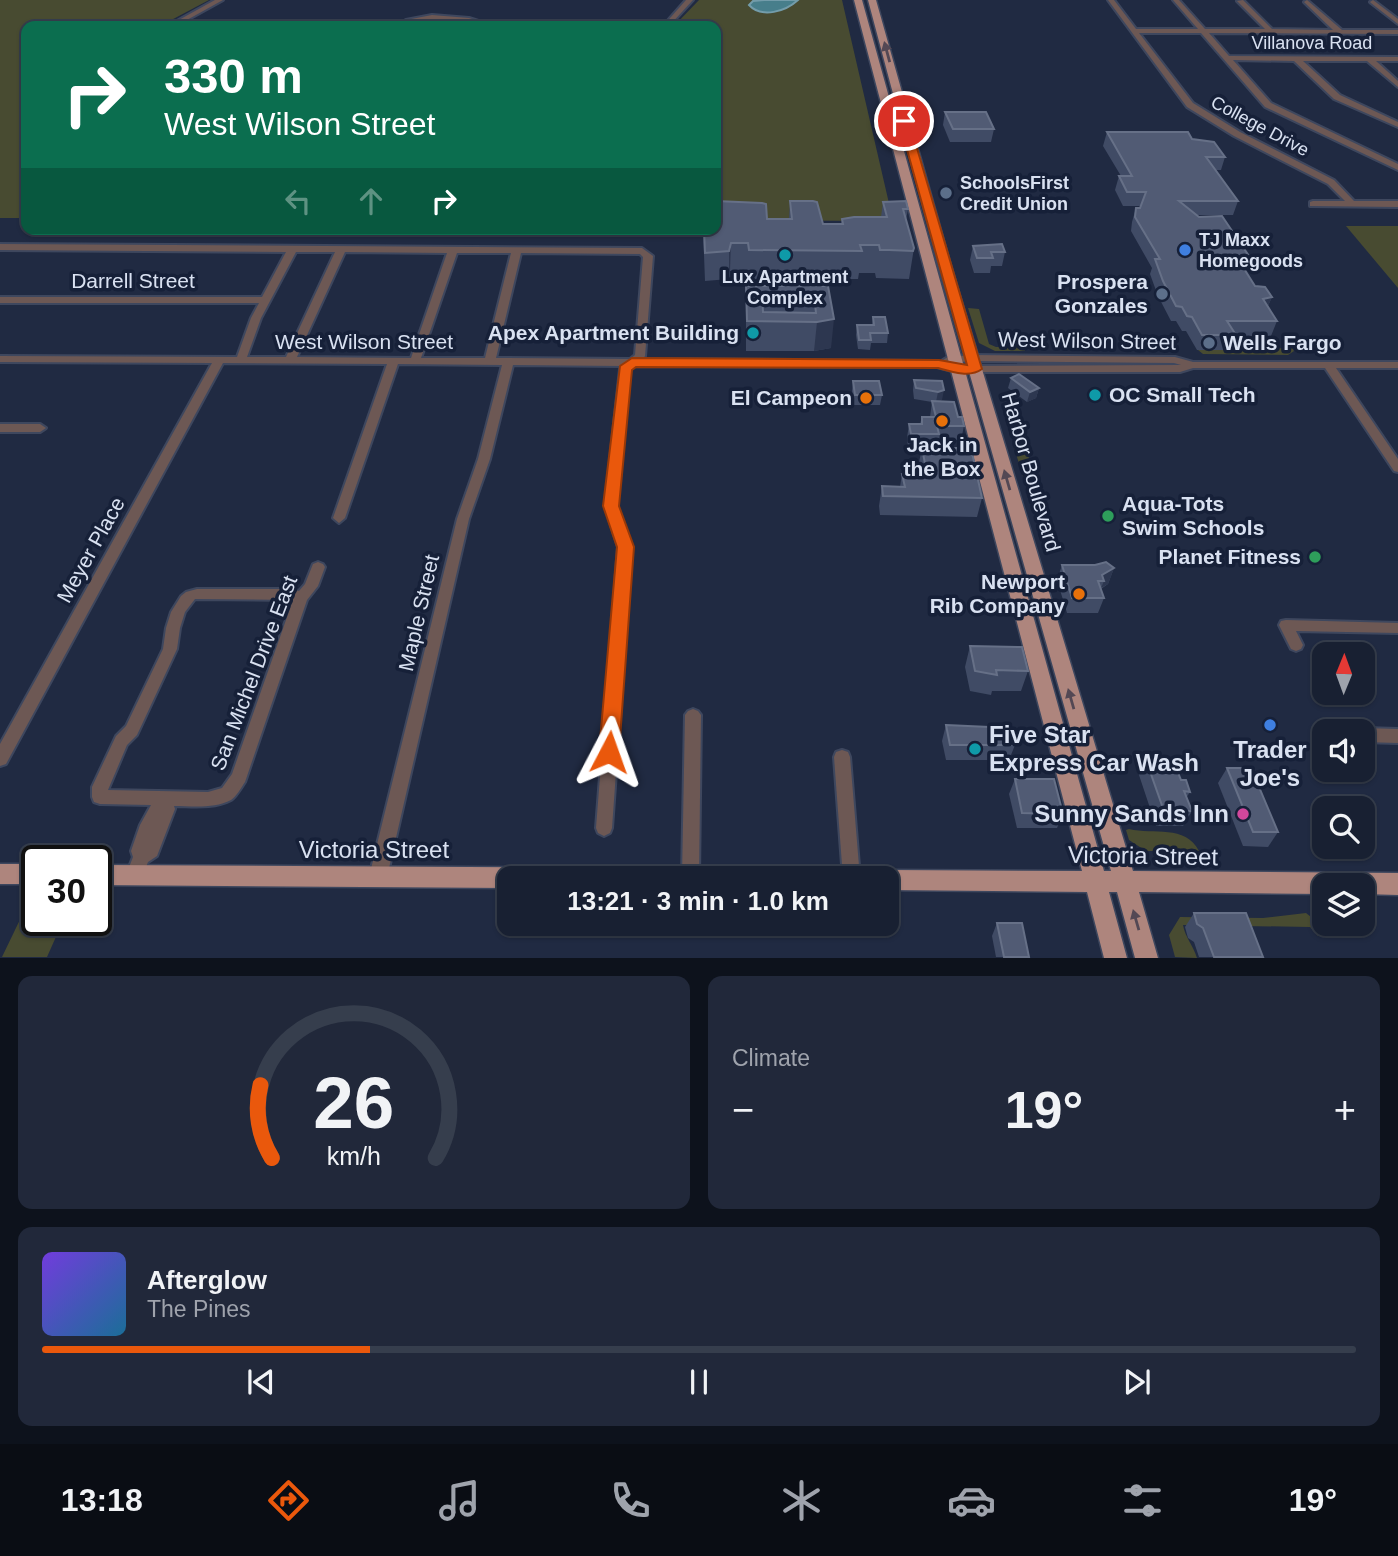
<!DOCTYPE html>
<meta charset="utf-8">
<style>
:root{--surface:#182032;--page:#21283a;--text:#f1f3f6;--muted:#9fa3ac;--line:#363e4d;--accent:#ea580c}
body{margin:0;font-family:Helvetica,sans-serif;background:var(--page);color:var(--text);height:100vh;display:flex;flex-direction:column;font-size:26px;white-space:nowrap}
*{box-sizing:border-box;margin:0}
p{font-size:23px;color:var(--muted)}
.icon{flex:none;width:38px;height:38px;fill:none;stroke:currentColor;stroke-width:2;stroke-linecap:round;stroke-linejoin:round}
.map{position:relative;height:958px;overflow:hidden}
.details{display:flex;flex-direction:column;gap:18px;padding:18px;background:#0d121c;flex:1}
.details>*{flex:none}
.guide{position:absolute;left:21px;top:21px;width:700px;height:214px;border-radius:14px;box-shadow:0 2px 5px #0004,0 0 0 2px var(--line);background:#0b6e4f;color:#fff;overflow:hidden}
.needle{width:46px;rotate:1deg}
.tools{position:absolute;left:1312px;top:642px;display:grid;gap:14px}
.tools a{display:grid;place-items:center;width:63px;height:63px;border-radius:14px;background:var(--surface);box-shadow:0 2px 5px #0004,0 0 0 2px var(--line);font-size:35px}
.speed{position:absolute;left:21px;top:845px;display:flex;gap:14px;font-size:35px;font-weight:700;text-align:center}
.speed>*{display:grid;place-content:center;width:91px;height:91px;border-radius:50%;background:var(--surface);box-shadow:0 2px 5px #0004,0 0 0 2px var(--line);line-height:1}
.speed .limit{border:4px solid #111;border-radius:10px;background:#fff;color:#111}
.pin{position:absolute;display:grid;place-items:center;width:60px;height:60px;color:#fff;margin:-30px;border:4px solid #fff;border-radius:50%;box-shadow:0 2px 7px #0007}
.me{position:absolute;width:77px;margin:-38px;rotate:4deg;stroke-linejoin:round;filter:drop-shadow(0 0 5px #0008)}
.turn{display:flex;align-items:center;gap:24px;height:147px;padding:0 28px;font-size:32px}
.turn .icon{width:91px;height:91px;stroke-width:2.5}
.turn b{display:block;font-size:49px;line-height:60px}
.lanes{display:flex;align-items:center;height:66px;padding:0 28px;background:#0003;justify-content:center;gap:35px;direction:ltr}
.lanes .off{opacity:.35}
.big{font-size:52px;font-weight:700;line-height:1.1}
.details .card{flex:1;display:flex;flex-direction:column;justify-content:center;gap:10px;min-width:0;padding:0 24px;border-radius:14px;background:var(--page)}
.details .dial{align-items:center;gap:0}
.dial svg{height:182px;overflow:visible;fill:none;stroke:var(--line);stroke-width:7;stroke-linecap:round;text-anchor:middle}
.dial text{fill:var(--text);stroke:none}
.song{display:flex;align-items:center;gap:21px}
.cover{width:84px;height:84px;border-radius:10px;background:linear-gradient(135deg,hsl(260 70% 55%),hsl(200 70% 35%))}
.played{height:7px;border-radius:4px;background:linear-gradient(90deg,var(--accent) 25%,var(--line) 25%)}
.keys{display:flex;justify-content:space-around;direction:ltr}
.heat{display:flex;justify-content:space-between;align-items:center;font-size:38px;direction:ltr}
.details .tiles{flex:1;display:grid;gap:18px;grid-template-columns:1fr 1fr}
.card:last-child{grid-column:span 2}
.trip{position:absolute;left:497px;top:866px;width:402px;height:70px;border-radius:14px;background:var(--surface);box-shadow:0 2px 5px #0004,0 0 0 2px var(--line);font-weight:700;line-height:70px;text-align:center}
.dock{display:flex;height:112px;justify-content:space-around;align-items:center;background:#0a0d14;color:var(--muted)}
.dock .icon{width:49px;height:49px}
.dock .active{color:var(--accent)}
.dock b{font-size:32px;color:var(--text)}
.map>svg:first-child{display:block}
</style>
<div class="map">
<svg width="1398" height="958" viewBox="0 0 1398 958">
<rect width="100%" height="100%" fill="#202a42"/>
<g fill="#484b31">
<path d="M0 0H209L160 26H26V218H0Z"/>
<path d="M699 0H842L891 212 889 216 874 221 716 220V26H674Z"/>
<path d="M1346 226H1398V288Z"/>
<path d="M968 308 979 309 989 344 996 347 1023 346 1025 351H995L979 343Z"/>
<path d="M1292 348 1294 351 1288 355 1203 354 1198 350Z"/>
<path d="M1013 444 1025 445 1042 502H1031Z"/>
<path d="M1129 829C1154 835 1185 824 1199 851H1146L1129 840 1126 830Z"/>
<path d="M27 905H37V920L63 921 47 957H2Z"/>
<path d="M1306 913C1313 918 1322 927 1318 936L1310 927 1183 925C1185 937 1193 945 1197 958L1175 957 1169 935 1180 917 1263 918Z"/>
</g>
<path fill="#477e8b" stroke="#739caa" stroke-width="2" d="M764 0H798C786 11 762 19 749 5L753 1Z"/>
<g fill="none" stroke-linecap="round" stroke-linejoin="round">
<defs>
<g id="minor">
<path d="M215 0H223L176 26H168Z"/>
<path d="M686 0H693L669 26H663Z"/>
<path d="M1108 0H1114L1136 29H1198L1173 0H1179L1205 29H1265L1237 1 1243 0 1272 29 1333 30 1305 3 1304 2 1307 0 1342 30H1398V34L1209 33 1229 56 1398 57V61H1376L1398 81V87L1367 61H1303L1340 95 1398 122V127L1334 99 1294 61 1233 60 1271 103 1398 164V170L1265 107 1201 33H1139L1193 103 1240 132 1334 180 1354 201H1398V207L1310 206V202L1313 201H1345L1328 184 1234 136 1187 107Z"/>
<path d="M1373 0 1398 19V24L1371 3 1370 2Z"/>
<path d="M432 15 469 18 494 26C474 27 454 19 434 19 420 20 408 27 396 26L406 20Z"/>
<path d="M0 244 642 248 653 256 645 356 643 359 937 361 956 366 1181 365 1174 363 972 361 948 363 943 360 948 357 972 355 1175 357 1193 362H1398V368H1336L1398 459V472L1394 471 1325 368H1193L1180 372H956L937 367 635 366 630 370 617 506 632 547 612 828 610 833 604 836 598 833 596 828 618 547 605 506 620 369 622 366 513 365 490 459 469 519 387 877 384 883 378 885 372 883 369 877 457 519 478 459 502 365 398 364 345 518 339 523 333 518 387 364 223 363 6 764 0 766V744L212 363 0 362V356L237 357 251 318 259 303H0V297H262L286 252 0 250ZM296 252H335L286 357H247L261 318ZM345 252 447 253 411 358 297 357ZM457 253H511L485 358H421ZM521 253 640 254 643 257 635 355 630 359 496 358Z"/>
<path d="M0 424H40L46 428 40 432H0Z"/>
<path d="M318 562 323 564 325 567 318 586 307 600 245 782C241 788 236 797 231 800 214 809 192 806 174 806L175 809 157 856 148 862 141 881 135 883 129 881 126 875 133 857 131 851 140 825 151 805 100 804 94 802 92 797V787L116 736 126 726 163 649 166 628 171 612 181 596 186 592 197 589H292L299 591 305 584 313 564ZM195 599 293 600 232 774 222 788 208 792 108 790 127 745 137 735 177 649 180 628 185 612Z"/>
<path d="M1286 620 1398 623V633L1296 631 1303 645 1301 649 1296 651 1291 649 1279 625 1281 621Z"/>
<path d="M693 709 698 711 701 715 699 878H682L685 715 688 711Z"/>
<path d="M1363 728 1398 729V743L1363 742V732H1357Z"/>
<path d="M842 750 848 752 850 757 860 878H843L834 757 836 752Z"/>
</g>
<g id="major">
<path d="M854 0H862L1104 871H1111L939 266 868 0H876L951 266 1133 871 1398 873V895L1363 894V886H1325V894L1139 892 1158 958H1135L1117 892H1109L1127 958H1104L1087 892 887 890V878H877L879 873 887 870 1082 871Z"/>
<rect x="0" y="864" width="37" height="20"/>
<path d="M96 865 651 868 659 871 662 878H509V888L96 885Z"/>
</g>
</defs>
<use href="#minor" stroke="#3e475e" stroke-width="4"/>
<use href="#major" stroke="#3e475e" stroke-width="3"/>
<use href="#minor" fill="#6d5854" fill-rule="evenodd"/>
<use href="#major" fill="#ae857d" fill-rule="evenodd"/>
</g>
<g fill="#404b65">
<path d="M945 112 994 129 991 142H950L943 125Z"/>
<path d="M1107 132 1192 139 1225 157 1221 170H1216L1238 201 1233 215H1197L1249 256 1244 268 1255 286 1272 297 1268 306 1277 321 1271 336H1235L1230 350H1197L1186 331H1182L1176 321H1171L1158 296 1150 274 1152 268 1131 231 1132 222 1136 208H1140V206H1123L1115 190 1119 176H1121L1103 146Z"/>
<path d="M790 201 823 224H841L842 219 881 217 883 202 908 209 906 220 914 248 909 279 876 278 875 273H859L858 279H748L747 271H730L729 279 705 281 703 229H716L767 219H789Z"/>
<path d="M973 246 1005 252 1002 266H991L990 273H974L970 260Z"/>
<path d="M746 286H828L831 348 814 351H746Z"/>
<path d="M873 317 888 333 887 343H871L870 350 858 349 856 335 857 325H872Z"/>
<path d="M1011 378 1039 388 1036 398 1027 402 1008 388Z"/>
<path d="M914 380 942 381V400L938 401 958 417 964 426 961 440 938 439 936 448 908 447 907 438 909 424H920L922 417H930L932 402 914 399 913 390Z"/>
<path d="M853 381 882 395 880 405H854L852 391Z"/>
<path d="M922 448 982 498 977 517 880 515 879 506 882 486 900 487 902 474H920L918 467Z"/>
<path d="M1062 565 1114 568 1108 584 1101 589 1104 598 1098 613H1067L1057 580Z"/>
<path d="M970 646 1028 671 1021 691H992L991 695 970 691 965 667Z"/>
<path d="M946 725 1015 745 1009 760H946L942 741Z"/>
<path d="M1146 760 1181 780 1190 792 1186 798 1192 811 1183 826H1156L1139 775Z"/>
<path d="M1227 768 1278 832 1268 847 1243 846 1218 783Z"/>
<path d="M1015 779 1063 814 1057 828H1017L1009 794Z"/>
<path d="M1194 913 1263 957H1199L1194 942 1188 938 1185 927Z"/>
<path d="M997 923 1029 957H996L992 936Z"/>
</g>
<g fill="#2d3750">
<path d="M731 243 730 271 729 279V251Z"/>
<path d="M1272 297 1265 312 1263 299Z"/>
<path d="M834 319 831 348 814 351 817 322Z"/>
<path d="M1039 388 1036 398 1027 402 1030 392Z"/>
<path d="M944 390 942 400 936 402 938 392Z"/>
<path d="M1114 568 1108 584 1101 588 1104 581 1102 575Z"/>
</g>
<g fill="#515b74" stroke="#667087" stroke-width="2" fill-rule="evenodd">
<path d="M945 112H986L994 129H953Z"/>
<path d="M1107 132H1188L1192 139 1214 142 1225 157H1206L1238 201H1179L1199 217 1222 216 1249 256H1236L1255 286 1265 287 1272 297 1263 299 1277 321H1227L1236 335H1202L1192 317 1187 316 1182 307 1176 306 1163 281 1155 259H1160L1135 217 1136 208H1140L1146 192H1127L1119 176H1132Z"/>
<path d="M716 201 762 203 766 204 767 219H792L790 201H813L817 202 823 224H843L842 219 854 217H887L883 202 906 201 908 209H903L914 248 913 251 889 250H880L879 245H860L862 251 749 250 748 243H731L729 251 705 253 704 229H716Z"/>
<path d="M1002 244 1005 252H991L993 258H977L973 246Z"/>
<path d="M746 286H828L834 319 817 322 747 321ZM762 294 814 295 816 313 763 312Z"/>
<path d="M873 317H885L888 333H870L871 340H859L857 325H874Z"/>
<path d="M1019 374 1039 388 1030 392 1011 378Z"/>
<path d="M914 380 942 381 944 390 938 392 916 388Z"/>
<path d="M853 381H879L882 395H855Z"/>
<path d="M932 401 954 402 958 417H962L964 426H937L939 434H911L909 424H922V417H936Z"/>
<path d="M922 448H971L982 498 883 496 882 486 905 487 902 474H927Z"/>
<path d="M1106 562 1114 568 1102 575 1104 581H1098L1104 598H1072L1062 565H1095Z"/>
<path d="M970 646 1022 647 1028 671 996 670 997 675 975 671Z"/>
<path d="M946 725 1011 728 1015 745H950Z"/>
<path d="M1146 760H1173L1181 780H1186L1190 792 1184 791 1192 811H1164Z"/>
<path d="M1227 768H1251L1278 832H1253Z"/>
<path d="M1015 779H1054L1063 814 1022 813Z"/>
<path d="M1194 913H1246L1263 957H1214L1203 928 1197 924Z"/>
<path d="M997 923H1022L1029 957H1004Z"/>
</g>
<defs><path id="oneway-solid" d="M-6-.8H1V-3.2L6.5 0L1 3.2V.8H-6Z" transform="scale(1.75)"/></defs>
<g fill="#534854">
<use href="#oneway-solid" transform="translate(887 52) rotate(-105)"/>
<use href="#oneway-solid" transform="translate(1007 480) rotate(-106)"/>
<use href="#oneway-solid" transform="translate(1071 699) rotate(-106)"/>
<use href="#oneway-solid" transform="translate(1136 920) rotate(-106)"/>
</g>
<path fill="#ea580c" stroke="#983908" stroke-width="2" d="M904 118 909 121 982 369C970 378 952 372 938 368L636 367 632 370 619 506 634 547 619 752 616 759 609 761 602 759 599 752 617 547 603 506 620 366 632 358 939 360 967 365 899 121Z"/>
<g fill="#5c6f8a" stroke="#162038" stroke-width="2.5">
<circle cx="946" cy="193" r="7"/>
<circle cx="1162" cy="294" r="7"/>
<circle cx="1209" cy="343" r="7"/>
</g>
<g fill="#3f7fe0" stroke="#162038" stroke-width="2.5">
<circle cx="1185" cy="250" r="7"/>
<circle cx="1270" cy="725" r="7"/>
</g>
<g fill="#0f9aa8" stroke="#162038" stroke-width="2.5">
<circle cx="785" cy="255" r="7"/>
<circle cx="753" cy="333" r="7"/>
<circle cx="1095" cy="395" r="7"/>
<circle cx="975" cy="749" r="7"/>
</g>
<g fill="#e8710a" stroke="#162038" stroke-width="2.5">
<circle cx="866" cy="398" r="7"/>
<circle cx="942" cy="421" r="7"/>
<circle cx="1079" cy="594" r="7"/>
</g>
<g fill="#2e9e5b" stroke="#162038" stroke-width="2.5">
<circle cx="1108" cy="516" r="7"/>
<circle cx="1315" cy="557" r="7"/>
</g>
<circle fill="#d1479c" stroke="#162038" stroke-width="2.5" cx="1243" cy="814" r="7"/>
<g text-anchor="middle" stroke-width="7" stroke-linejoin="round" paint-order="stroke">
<g font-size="18" fill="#d9e1f1" stroke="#162038">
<text x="1312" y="49">Villanova Road</text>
<text transform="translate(1260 126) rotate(28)" y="6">College Drive</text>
</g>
<g font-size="18" font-weight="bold" fill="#d9e1f1" stroke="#162038" text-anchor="start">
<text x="960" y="189">SchoolsFirst<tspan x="960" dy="21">Credit Union</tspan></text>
<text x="1199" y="246">TJ Maxx<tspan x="1199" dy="21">Homegoods</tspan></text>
<text x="785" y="283" text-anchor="middle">Lux Apartment<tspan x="785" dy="21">Complex</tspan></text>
</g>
<g font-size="21" fill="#d9e1f1" stroke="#162038">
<text x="133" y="288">Darrell Street</text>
<text transform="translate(1087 341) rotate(1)" y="7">West Wilson Street</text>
<text x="364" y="349">West Wilson Street</text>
<text transform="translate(1031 472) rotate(74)" y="7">Harbor Boulevard</text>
<text transform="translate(91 550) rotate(-61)" y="7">Meyer Place</text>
<text transform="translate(419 613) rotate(-77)" y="7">Maple Street</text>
<text transform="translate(254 673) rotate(-69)" y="7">San Michel Drive East</text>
</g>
<g font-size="21" font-weight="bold" fill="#d9e1f1" stroke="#162038" text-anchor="end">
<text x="1148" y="289">Prospera<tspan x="1148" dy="24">Gonzales</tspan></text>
<text x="739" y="340">Apex Apartment Building</text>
<text x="1223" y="350" text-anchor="start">Wells Fargo</text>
<text x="1109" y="402" text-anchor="start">OC Small Tech</text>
<text x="852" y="405">El Campeon</text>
<text x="942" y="452" text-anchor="middle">Jack in<tspan x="942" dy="24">the Box</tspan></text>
<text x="1122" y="511" text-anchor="start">Aqua-Tots<tspan x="1122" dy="24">Swim Schools</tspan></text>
<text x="1301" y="564">Planet Fitness</text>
<text x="1065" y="589">Newport<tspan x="1065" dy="24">Rib Company</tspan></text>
</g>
<g font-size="24" font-weight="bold" fill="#d9e1f1" stroke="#162038" text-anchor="start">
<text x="989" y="743">Five Star<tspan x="989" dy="28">Express Car Wash</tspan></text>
<text x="1270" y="758" text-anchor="middle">Trader<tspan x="1270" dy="28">Joe's</tspan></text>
<text x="1229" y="822" text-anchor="end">Sunny Sands Inn</text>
</g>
<g font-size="24" fill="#d9e1f1" stroke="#162038">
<text x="374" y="858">Victoria Street</text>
<text transform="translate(1143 856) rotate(1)" y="8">Victoria Street</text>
</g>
</g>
</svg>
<div class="tools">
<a><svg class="needle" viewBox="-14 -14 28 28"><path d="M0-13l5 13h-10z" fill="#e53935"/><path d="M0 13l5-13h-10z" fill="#9fa3ac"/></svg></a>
<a><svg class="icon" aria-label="sound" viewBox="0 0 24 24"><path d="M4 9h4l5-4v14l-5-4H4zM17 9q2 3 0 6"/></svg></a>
<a><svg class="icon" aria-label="search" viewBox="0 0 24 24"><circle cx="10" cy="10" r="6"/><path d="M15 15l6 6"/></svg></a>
<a><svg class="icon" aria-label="layers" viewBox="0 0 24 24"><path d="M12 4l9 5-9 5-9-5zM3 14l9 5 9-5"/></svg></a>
</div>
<div class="speed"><div class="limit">30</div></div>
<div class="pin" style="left:904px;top:121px;background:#d93025"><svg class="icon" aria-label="arrive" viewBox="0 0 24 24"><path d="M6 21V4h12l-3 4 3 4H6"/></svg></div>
<svg class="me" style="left:609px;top:752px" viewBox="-20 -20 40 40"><path d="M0-17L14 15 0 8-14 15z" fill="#ea580c" stroke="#fff" stroke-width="4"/></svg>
<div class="trip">13:21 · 3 min · 1.0 km</div>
<div class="guide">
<div class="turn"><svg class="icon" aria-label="right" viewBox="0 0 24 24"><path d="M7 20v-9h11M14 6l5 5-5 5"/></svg><div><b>330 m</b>West Wilson Street</div></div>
<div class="lanes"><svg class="icon off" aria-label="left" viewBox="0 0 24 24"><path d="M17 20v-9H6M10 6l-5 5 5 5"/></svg><svg class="icon off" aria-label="ahead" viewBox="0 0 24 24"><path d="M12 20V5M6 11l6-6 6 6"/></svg><svg class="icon" aria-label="right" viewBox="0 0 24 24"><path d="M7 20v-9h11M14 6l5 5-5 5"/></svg></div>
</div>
</div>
<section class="details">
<div class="tiles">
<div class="card dial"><svg viewBox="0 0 100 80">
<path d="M14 69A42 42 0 1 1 86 69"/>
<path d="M14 69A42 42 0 0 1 9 37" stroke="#ea580c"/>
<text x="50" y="56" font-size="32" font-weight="700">26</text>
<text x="50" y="72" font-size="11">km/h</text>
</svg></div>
<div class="card"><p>Climate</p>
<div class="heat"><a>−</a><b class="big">19°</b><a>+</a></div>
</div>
<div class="card">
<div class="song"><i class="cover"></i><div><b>Afterglow</b><p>The Pines</p></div></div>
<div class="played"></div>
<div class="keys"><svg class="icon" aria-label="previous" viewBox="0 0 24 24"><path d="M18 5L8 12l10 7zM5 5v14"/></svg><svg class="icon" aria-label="pause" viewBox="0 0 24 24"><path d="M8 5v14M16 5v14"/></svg><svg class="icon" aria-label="next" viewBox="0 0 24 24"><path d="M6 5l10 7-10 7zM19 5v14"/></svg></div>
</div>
</div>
</section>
<nav class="dock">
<b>13:18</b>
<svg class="icon active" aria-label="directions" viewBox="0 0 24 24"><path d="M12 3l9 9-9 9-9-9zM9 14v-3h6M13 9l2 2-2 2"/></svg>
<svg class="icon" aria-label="music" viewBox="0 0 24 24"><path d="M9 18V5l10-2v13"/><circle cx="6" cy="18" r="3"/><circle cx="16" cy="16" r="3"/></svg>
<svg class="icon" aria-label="phone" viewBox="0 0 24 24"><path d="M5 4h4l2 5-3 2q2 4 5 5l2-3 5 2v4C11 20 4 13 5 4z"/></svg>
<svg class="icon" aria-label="climate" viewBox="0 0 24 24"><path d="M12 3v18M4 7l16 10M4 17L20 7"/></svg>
<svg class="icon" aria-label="car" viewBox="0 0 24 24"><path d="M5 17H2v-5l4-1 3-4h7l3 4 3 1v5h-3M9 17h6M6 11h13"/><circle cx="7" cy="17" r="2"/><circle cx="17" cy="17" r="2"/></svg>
<svg class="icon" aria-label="filters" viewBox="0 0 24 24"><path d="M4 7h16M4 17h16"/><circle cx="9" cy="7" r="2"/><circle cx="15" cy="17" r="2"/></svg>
<b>19°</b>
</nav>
